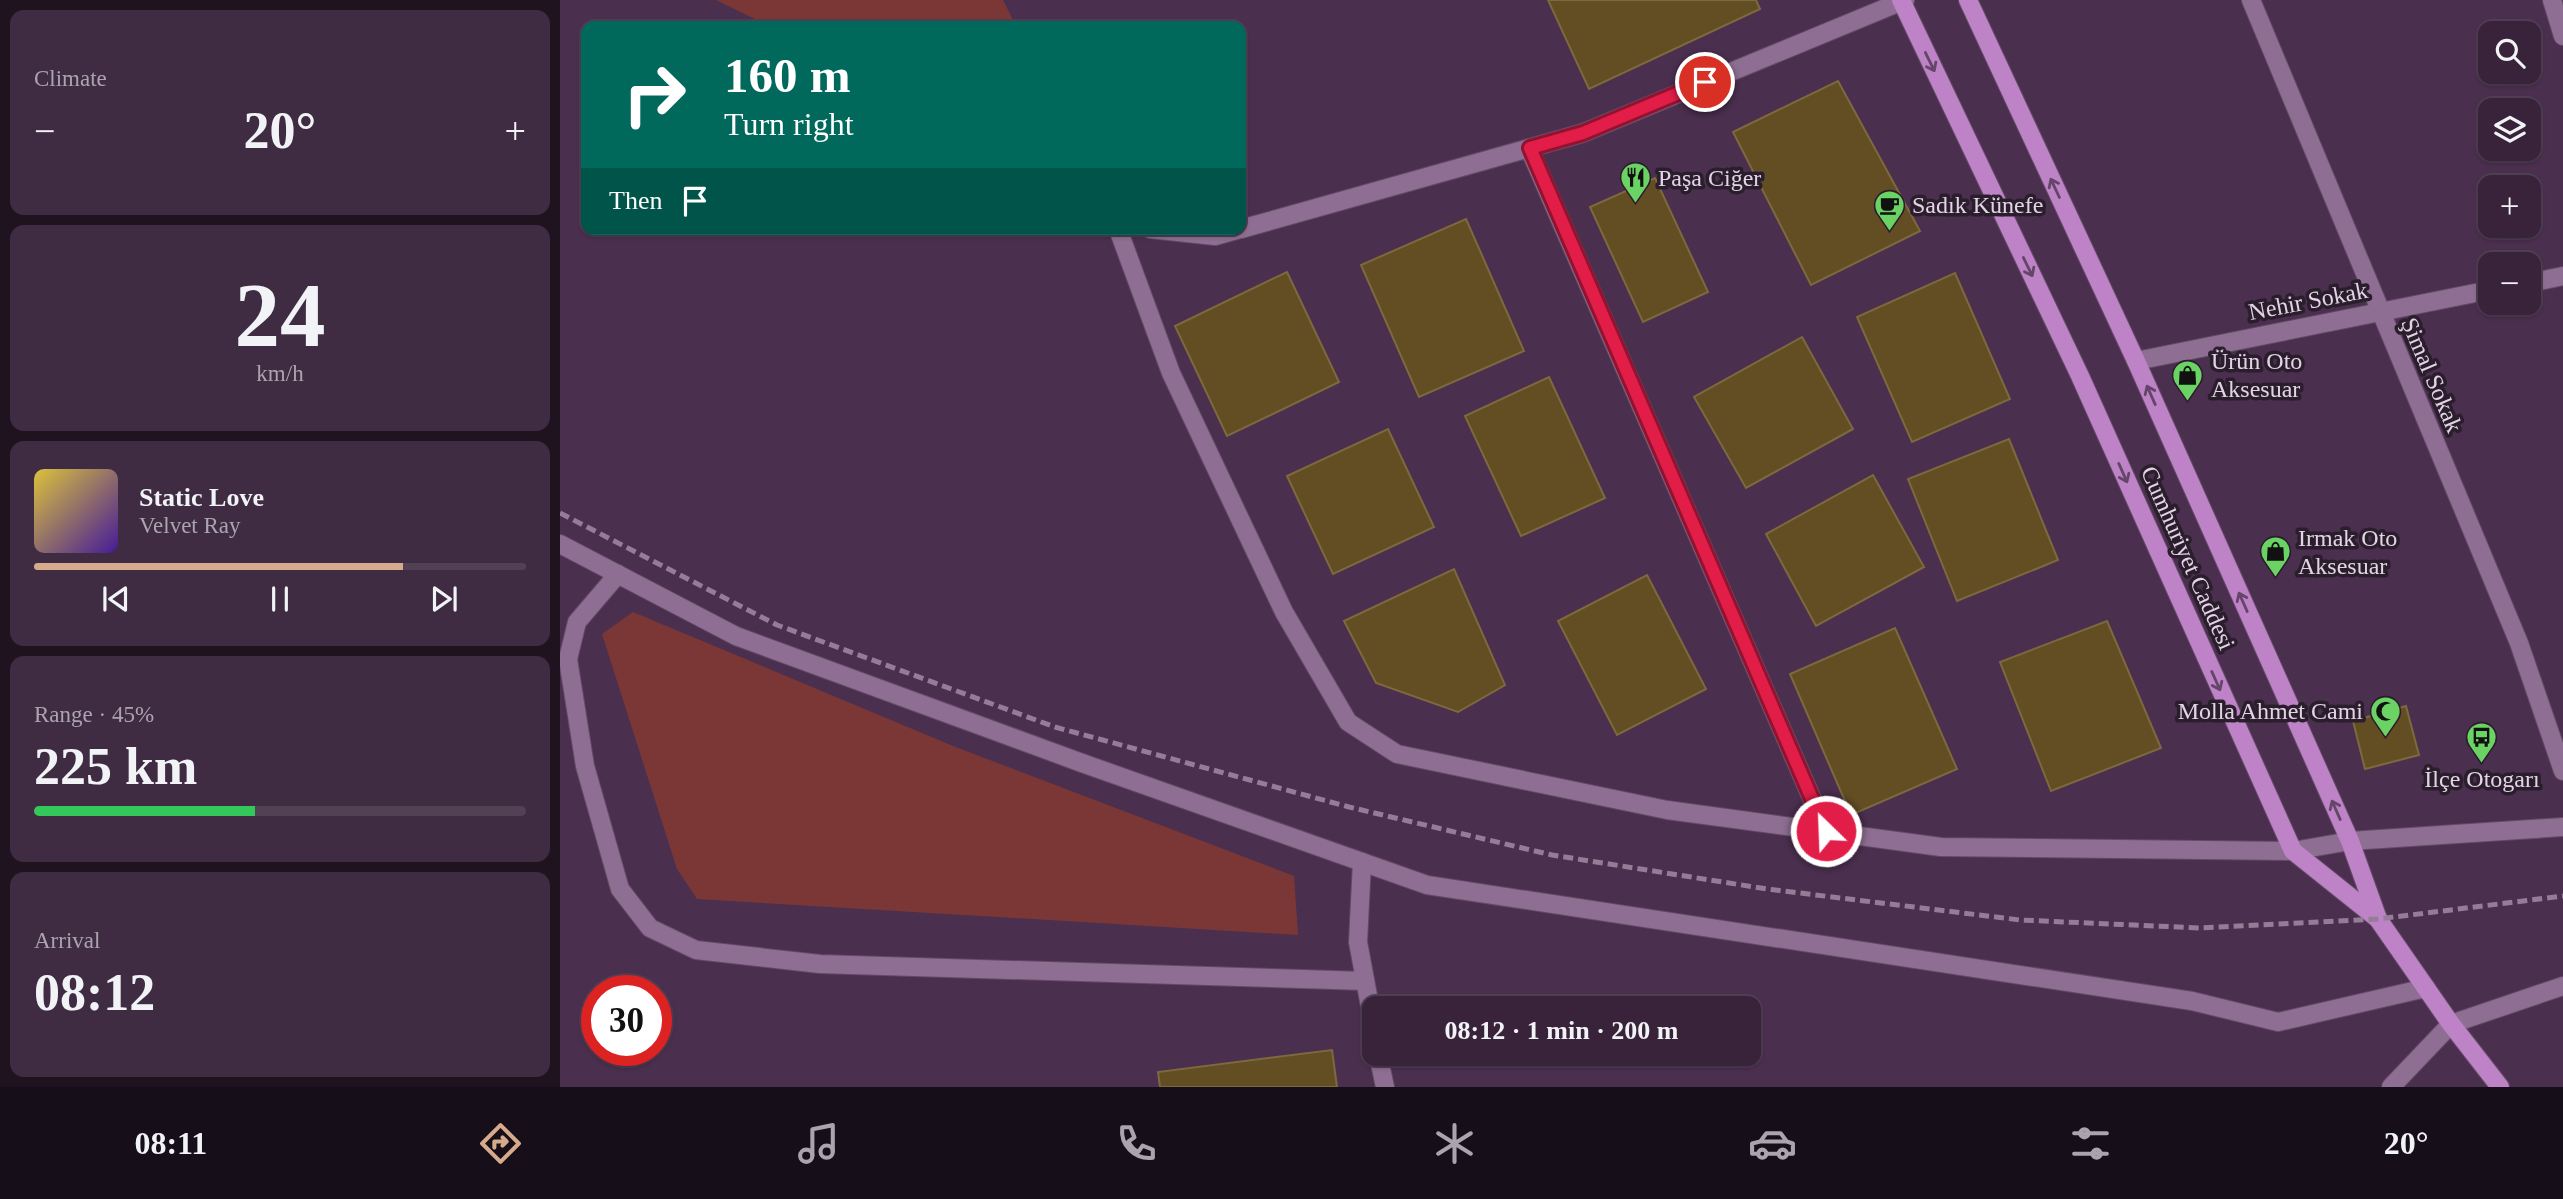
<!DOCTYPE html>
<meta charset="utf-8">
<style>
:root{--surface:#38233b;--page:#3f2b42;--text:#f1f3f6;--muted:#aba4af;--line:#524055;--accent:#d6ab8b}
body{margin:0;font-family:Georgia,serif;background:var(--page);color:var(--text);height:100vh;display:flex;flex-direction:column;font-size:26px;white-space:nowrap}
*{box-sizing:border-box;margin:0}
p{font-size:23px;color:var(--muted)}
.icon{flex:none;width:38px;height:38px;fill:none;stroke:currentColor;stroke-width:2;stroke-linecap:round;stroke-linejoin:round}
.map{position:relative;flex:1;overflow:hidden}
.sheet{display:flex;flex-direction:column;gap:10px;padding:10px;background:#1f1320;width:560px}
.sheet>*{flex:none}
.top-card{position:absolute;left:21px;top:21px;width:665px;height:214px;border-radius:14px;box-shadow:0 2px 5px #0004,0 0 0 2px var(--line);background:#00695c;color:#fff;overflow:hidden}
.tools{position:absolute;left:1918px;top:21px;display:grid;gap:14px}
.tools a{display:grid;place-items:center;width:63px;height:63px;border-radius:14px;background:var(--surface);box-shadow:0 2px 5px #0004,0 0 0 2px var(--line);font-size:35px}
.speed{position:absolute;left:21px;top:975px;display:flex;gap:14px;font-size:35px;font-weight:700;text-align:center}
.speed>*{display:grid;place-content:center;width:91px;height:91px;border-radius:50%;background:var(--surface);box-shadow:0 2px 5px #0004,0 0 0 2px var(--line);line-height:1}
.speed .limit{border:10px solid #d22;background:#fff;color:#111}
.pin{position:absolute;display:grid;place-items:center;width:60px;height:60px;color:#fff;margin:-30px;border:4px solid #fff;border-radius:50%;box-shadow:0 2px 7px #0007}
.me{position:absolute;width:77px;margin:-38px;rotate:336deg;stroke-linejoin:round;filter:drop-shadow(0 0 5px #0008)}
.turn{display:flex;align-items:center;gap:24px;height:147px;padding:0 28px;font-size:32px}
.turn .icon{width:91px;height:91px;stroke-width:2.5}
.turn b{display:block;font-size:49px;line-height:60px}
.then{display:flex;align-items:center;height:66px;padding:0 28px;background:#0003;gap:14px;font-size:26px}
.big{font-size:52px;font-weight:700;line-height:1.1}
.sheet .card{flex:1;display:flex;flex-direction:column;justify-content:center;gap:10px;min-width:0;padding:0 24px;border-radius:14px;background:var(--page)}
.sheet .dial{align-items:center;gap:0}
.dial b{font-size:91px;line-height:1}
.song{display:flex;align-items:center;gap:21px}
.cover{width:84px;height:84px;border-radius:10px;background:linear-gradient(135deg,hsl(50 70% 55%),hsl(260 70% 35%))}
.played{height:7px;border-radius:4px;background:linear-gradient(90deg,var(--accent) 75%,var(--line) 75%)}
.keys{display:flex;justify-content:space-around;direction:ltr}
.heat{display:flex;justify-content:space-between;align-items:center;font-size:38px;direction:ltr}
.charge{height:10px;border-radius:5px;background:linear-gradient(90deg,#34c759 45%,var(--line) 0)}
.trip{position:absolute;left:802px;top:996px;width:399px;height:70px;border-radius:14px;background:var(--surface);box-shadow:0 2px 5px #0004,0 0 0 2px var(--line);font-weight:700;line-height:70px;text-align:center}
.menu{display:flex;height:112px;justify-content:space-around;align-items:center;background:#160e18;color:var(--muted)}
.menu .icon{width:49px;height:49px}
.menu .current{color:var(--accent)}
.menu b{font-size:32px;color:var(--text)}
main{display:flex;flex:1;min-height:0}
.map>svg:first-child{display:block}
</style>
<main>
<section class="sheet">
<div class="card"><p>Climate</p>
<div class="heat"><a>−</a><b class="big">20°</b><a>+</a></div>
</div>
<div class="card dial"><b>24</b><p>km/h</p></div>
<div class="card">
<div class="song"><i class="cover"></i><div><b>Static Love</b><p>Velvet Ray</p></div></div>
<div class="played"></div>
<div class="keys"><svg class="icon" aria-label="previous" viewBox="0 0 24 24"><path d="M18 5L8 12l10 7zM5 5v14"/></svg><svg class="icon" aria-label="pause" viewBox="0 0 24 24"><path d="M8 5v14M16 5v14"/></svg><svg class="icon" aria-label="next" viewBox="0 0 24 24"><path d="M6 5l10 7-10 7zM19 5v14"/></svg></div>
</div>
<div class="card"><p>Range · 45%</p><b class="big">225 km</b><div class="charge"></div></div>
<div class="card"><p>Arrival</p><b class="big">08:12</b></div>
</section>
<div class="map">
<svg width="2003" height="1087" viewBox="0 0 2003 1087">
<rect width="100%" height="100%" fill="#4b2f4f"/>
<g fill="#7b3736">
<path d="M156 0H443L456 26H209Z"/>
<path d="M73 612 393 746 734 876 738 935 137 899 117 869 42 634Z"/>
</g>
<g fill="#634e24" stroke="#7e683e" stroke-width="2">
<path d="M988 0H1196L1200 9 1029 89Z"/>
<path d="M1278 81 1360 231 1251 285 1173 132Z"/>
<path d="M1095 178 1148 292 1083 322 1030 207Z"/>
<path d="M906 219 964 351 859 397 801 265Z"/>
<path d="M727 272 779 382 667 436 615 326Z"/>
<path d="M1395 273 1450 399 1352 442 1297 317Z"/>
<path d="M1242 337 1293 429 1186 488 1134 397Z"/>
<path d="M989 377 1045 498 961 536 905 416Z"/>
<path d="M828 429 874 527 773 574 727 476Z"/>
<path d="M1449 439 1498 560 1397 601 1348 479Z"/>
<path d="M1313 475 1364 567 1256 626 1206 534Z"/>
<path d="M894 569 945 685 898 712 816 683 784 621Z"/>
<path d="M1087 575 1146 689 1057 735 998 621Z"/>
<path d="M1547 621 1601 748 1491 791 1440 662Z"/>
<path d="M1335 628 1397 769 1291 815 1230 674Z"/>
<path d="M1846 706 1859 755 1805 769 1793 721Z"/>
<path d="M772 1050 777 1087H600L598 1072Z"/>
</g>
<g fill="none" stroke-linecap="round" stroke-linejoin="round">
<defs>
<g id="minor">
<path d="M1691 0 1959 643 2003 771"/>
<path d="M1992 0 2003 36"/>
<path d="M969 148 1266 831"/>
<path d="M558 229 611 373 724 612 788 722 837 754 1107 810 1381 847 1733 851 1790 841 2003 827"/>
<path d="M590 229 655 236 680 229"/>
<path d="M681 229 1023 133 1345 0"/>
<path d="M1969 283 2003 276"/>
<path d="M1576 361 1930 290"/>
<path d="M0 544 176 636 522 763 867 885 1632 1001 1718 1022 1866 988"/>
<path d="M58 574 17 622 8 659 25 766 60 889 90 928 136 950 260 964 805 981"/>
<path d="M802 862 798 942 814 1028"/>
<path d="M818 1054 825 1087"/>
<path d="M1831 1087 1891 1024 2003 986"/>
</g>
<g id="major">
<path d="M1341 0 1520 376 1733 851 1818 919 1891 1024 1940 1087"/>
<path d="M1408 0 1576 361 1790 841 1818 919"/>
</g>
</defs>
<use href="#minor" stroke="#634b66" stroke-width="20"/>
<use href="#major" stroke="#634b66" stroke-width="20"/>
<use href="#minor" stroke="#8e6f93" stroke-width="18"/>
<use href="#major" stroke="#be82c7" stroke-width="18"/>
<path stroke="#947e97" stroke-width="5" stroke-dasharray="10 5" stroke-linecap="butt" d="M0 513 217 625 495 727 789 807 992 855 1207 889 1460 920 1641 928 1818 919 2003 896"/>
</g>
<defs><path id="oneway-shaft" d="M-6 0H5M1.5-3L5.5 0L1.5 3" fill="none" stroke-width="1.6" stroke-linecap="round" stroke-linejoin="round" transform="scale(1.75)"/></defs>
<g stroke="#65456a">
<use href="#oneway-shaft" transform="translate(1370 62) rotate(64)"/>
<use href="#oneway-shaft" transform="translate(1495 188) rotate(-115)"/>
<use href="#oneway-shaft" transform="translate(1468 267) rotate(64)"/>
<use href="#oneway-shaft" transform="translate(1591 395) rotate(-114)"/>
<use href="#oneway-shaft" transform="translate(1563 473) rotate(66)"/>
<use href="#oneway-shaft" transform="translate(1683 602) rotate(-114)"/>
<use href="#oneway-shaft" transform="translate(1656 681) rotate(66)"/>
<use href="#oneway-shaft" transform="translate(1776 810) rotate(-114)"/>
</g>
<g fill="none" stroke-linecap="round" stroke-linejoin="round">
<defs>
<path id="route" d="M1145 82 1023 133 970 148 1266 831"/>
</defs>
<use href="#route" stroke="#92132f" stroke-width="18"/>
<use href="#route" stroke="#e11d48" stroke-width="12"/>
</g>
<defs>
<symbol id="restaurant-pin" viewBox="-11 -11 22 30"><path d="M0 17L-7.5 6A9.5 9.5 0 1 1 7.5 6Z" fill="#6bd363" stroke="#2a1d2c"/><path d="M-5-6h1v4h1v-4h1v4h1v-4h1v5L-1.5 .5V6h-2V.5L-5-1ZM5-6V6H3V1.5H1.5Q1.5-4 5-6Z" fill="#111"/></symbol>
<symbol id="cafe-pin" viewBox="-11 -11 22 30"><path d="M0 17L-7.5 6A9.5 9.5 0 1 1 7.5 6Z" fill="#6bd363" stroke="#2a1d2c"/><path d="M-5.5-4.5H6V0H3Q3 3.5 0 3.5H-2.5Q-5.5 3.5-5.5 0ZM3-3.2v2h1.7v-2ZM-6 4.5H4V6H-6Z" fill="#111"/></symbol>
<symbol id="shop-pin" viewBox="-11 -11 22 30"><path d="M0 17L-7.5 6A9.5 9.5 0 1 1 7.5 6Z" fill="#6bd363" stroke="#2a1d2c"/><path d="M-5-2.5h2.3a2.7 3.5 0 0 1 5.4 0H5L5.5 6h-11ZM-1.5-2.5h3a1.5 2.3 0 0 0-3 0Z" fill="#111"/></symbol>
<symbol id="mosque-pin" viewBox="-11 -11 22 30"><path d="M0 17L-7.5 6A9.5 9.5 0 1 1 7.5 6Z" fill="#6bd363" stroke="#2a1d2c"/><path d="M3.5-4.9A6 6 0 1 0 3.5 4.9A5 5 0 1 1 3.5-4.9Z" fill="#111"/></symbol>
<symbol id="bus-pin" viewBox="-11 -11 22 30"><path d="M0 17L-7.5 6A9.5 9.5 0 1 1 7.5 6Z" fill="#6bd363" stroke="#2a1d2c"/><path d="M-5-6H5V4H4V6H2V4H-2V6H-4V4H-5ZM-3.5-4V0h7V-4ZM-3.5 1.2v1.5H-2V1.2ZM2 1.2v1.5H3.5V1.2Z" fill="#111"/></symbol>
</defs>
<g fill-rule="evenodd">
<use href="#restaurant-pin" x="1058" y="160" width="35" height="47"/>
<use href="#cafe-pin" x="1312" y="188" width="35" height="47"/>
<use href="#shop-pin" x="1610" y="358" width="35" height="47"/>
<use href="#shop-pin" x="1698" y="534" width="35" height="47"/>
<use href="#mosque-pin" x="1808" y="694" width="35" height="47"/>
<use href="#bus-pin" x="1904" y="720" width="35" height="47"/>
</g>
<g text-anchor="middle" stroke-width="7" stroke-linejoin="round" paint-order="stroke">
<g font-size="24" fill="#e4d3e6" stroke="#2a1d2c" text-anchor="start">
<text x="1098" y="186">Paşa Ciğer</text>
<text x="1352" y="213">Sadık Künefe</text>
<text x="1651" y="369">Ürün Oto<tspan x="1651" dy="28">Aksesuar</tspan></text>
<text x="1738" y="546">Irmak Oto<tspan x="1738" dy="28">Aksesuar</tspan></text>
<text x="1803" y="719" text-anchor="end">Molla Ahmet Cami</text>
<text x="1922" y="787" text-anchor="middle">İlçe Otogarı</text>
</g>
<g font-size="24" fill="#e4d3e6" stroke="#2a1d2c">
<text transform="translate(1748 301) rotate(-11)" y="8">Nehir Sokak</text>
<text transform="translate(1872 375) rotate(67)" y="8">Şimal Sokak</text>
<text transform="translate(1628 558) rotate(66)" y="8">Cumhuriyet Caddesi</text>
</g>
</g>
</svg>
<div class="tools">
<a><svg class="icon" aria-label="search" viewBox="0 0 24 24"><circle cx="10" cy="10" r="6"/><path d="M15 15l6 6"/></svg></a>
<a><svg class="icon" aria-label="layers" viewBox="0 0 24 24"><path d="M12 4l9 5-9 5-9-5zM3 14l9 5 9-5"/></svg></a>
<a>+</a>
<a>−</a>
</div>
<div class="speed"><div class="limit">30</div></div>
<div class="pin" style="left:1145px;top:82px;background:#d93025"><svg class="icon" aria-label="arrive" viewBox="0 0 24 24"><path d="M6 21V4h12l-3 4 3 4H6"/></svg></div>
<svg class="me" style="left:1266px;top:831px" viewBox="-20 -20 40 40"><circle r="17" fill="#e11d48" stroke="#fff" stroke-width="3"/><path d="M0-11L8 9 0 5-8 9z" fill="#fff"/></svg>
<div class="trip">08:12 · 1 min · 200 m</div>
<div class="top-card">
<div class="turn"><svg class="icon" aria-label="right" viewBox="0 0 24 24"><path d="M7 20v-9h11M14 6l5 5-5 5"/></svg><div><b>160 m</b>Turn right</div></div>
<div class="then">Then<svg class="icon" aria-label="arrive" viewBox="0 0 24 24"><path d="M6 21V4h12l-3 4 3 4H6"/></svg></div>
</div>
</div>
</main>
<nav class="menu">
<b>08:11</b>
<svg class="icon current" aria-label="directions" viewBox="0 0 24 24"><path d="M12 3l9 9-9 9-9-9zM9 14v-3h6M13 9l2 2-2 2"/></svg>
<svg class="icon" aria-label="music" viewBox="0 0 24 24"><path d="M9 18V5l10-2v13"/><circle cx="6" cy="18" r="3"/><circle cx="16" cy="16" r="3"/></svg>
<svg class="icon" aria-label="phone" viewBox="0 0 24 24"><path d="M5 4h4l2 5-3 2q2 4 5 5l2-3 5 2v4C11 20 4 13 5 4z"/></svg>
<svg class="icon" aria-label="climate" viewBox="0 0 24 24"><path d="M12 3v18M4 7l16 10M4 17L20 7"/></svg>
<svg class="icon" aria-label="car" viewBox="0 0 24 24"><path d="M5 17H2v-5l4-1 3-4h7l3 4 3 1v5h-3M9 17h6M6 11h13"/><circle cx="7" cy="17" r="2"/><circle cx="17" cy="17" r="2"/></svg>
<svg class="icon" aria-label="filters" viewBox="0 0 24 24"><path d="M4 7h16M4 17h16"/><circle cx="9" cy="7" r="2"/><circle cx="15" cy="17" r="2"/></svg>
<b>20°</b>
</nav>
